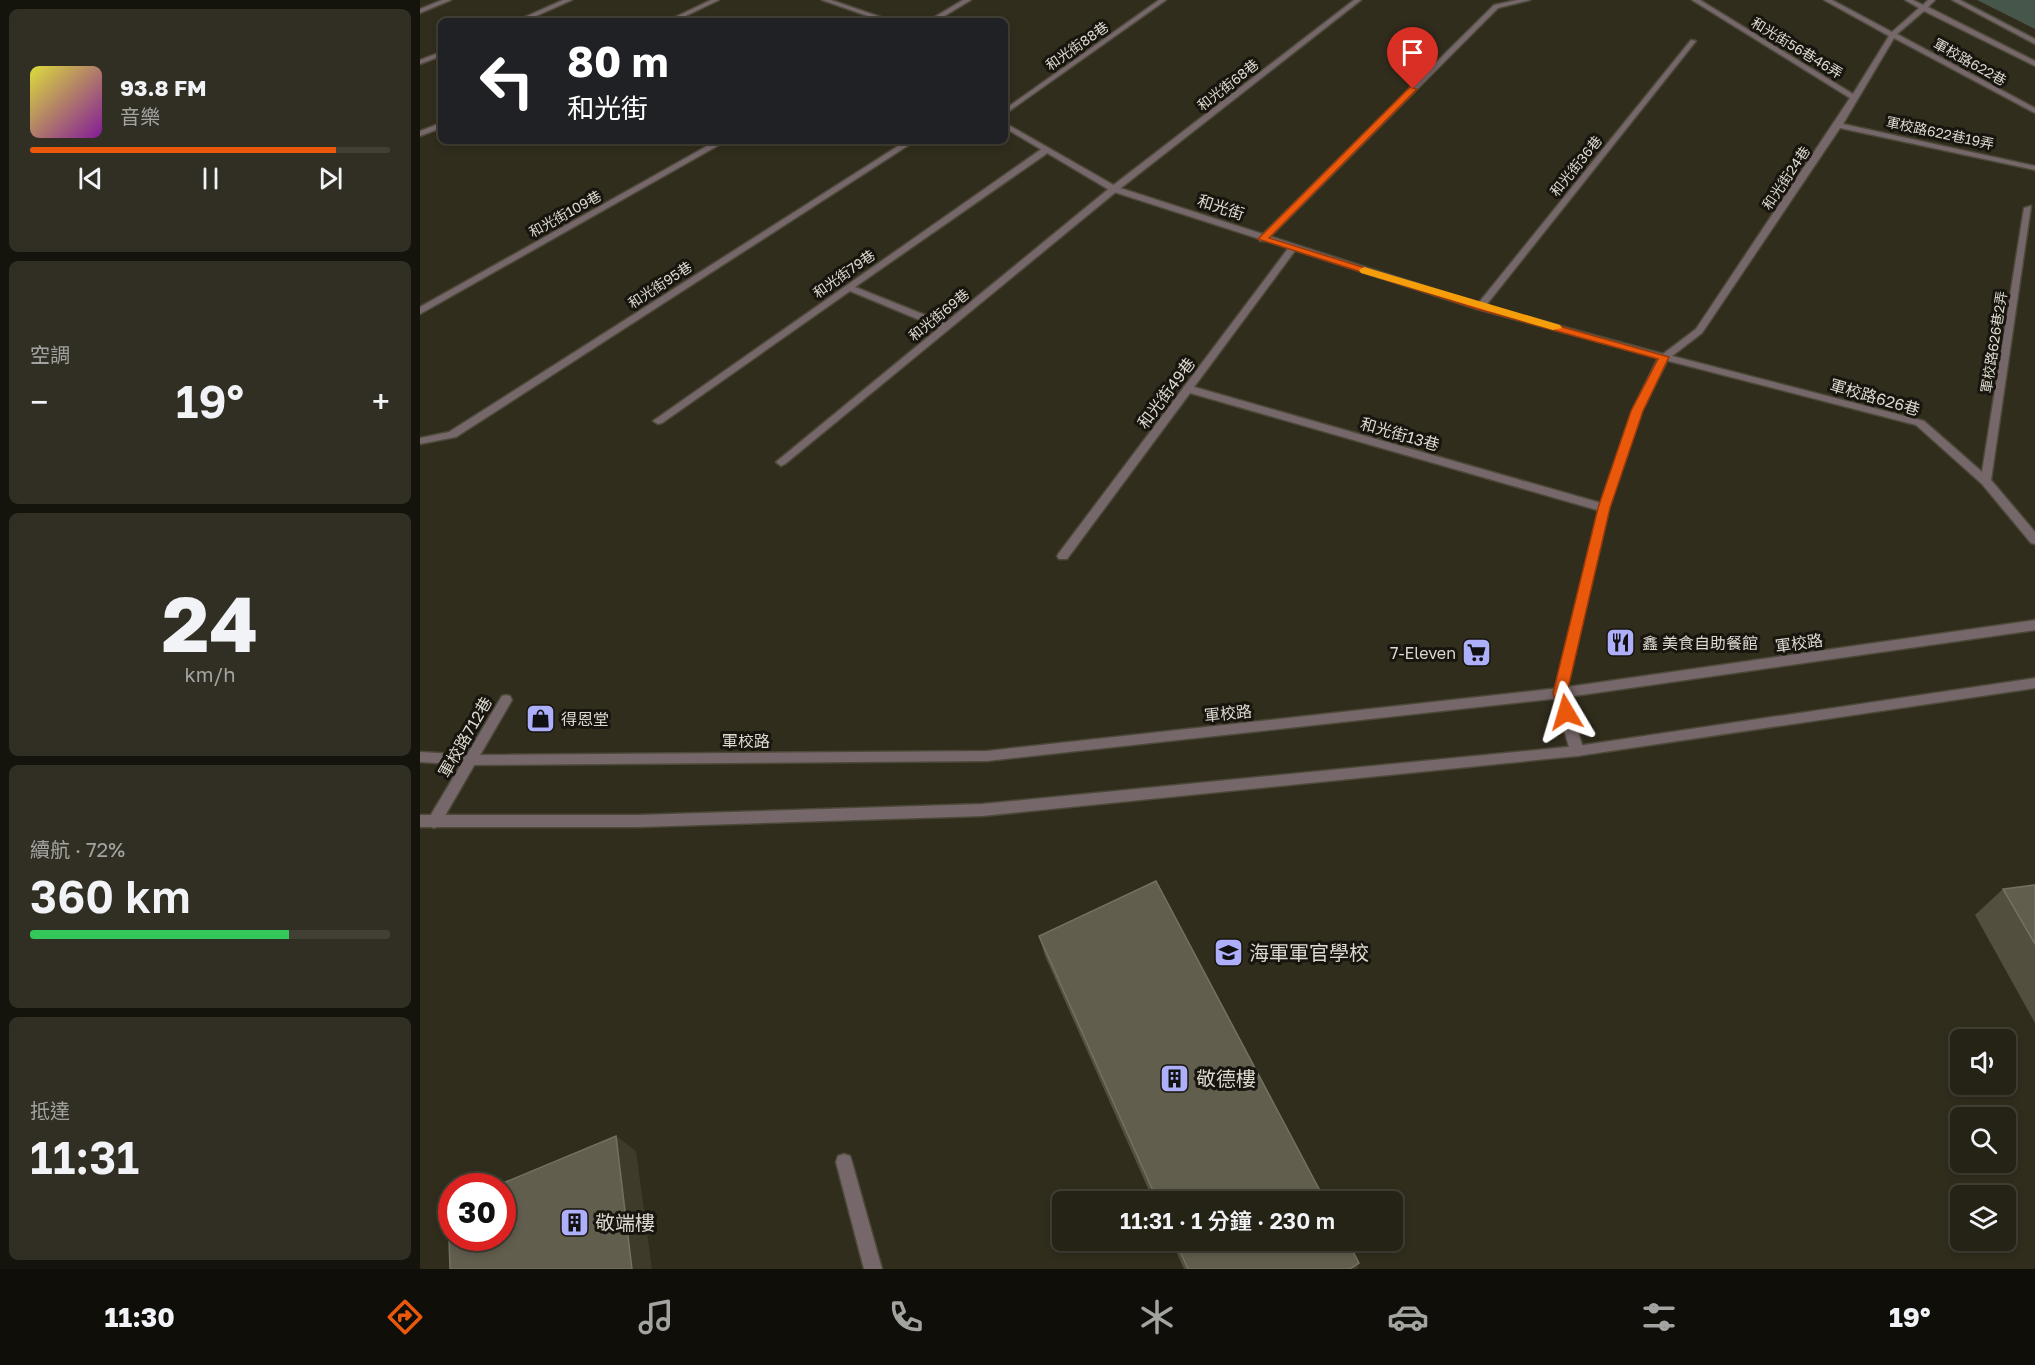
<!DOCTYPE html>
<html lang="zh-TW">
<meta charset="utf-8">
<style>
:root{--surface:#252216;--page:#312f23;--text:#f1f3f6;--muted:#a3a4a1;--line:#423f35;--accent:#ea580c}
body{margin:0;font-family:"Golos Text","Noto Sans TC",sans-serif;background:var(--page);color:var(--text);height:100vh;display:flex;flex-direction:column;font-size:22px;white-space:nowrap}
*{box-sizing:border-box;margin:0}
p{font-size:20px;color:var(--muted)}
.icon{flex:none;width:33px;height:33px;fill:none;stroke:currentColor;stroke-width:2;stroke-linecap:round;stroke-linejoin:round}
.map{position:relative;flex:1;overflow:hidden}
.side{display:flex;flex-direction:column;gap:9px;padding:9px;background:#14130c;width:420px}
.side>*{flex:none}
.guide{position:absolute;left:18px;top:18px;width:570px;height:126px;border-radius:9px;box-shadow:0 3px 9px #0003,0 0 0 2px var(--line);background:#202124;color:#fff;overflow:hidden}
.buttons{position:absolute;left:1530px;top:1029px;display:grid;gap:12px}
.buttons a{display:grid;place-items:center;width:66px;height:66px;border-radius:9px;background:var(--surface);box-shadow:0 3px 9px #0003,0 0 0 2px var(--line);font-size:30px}
.speed{position:absolute;left:18px;top:1173px;display:flex;gap:12px;font-size:30px;font-weight:700;text-align:center}
.speed>*{display:grid;place-content:center;width:78px;height:78px;border-radius:50%;background:var(--surface);box-shadow:0 3px 9px #0003,0 0 0 2px var(--line);line-height:1}
.speed .limit{border:9px solid #d22;background:#fff;color:#111}
.pin{position:absolute;display:grid;place-items:center;width:51px;height:51px;color:#fff;margin:-62px -26px;border-radius:50% 50% 50% 0;rotate:-45deg;box-shadow:0 0 6px #0007}
.pin .icon{rotate:45deg}
.me{position:absolute;width:66px;margin:-33px;rotate:353deg;stroke-linejoin:round;filter:drop-shadow(0 0 4px #0008)}
.turn{display:flex;align-items:center;gap:21px;height:126px;padding:0 30px;font-size:27px}
.turn .icon{width:78px;height:78px;stroke-width:2.5}
.turn b{display:block;font-size:42px;line-height:51px}
.big{font-size:45px;font-weight:600;line-height:1.1}
.side .widget{flex:1;display:flex;flex-direction:column;justify-content:center;gap:9px;min-width:0;padding:0 21px;border-radius:9px;background:var(--page)}
.side .dial{align-items:center;gap:0}
.dial b{font-size:78px;line-height:1}
.song{display:flex;align-items:center;gap:18px}
.cover{width:72px;height:72px;border-radius:9px;background:linear-gradient(135deg,hsl(60 70% 55%),hsl(290 70% 35%))}
.played{height:6px;border-radius:3px;background:linear-gradient(90deg,var(--accent) 85%,var(--line) 85%)}
.keys{display:flex;justify-content:space-around;direction:ltr}
.heat{display:flex;justify-content:space-between;align-items:center;font-size:33px;direction:ltr}
.charge{height:9px;border-radius:4px;background:linear-gradient(90deg,#34c759 72%,var(--line) 0)}
.trip{position:absolute;left:632px;top:1191px;width:351px;height:60px;border-radius:9px;background:var(--surface);box-shadow:0 3px 9px #0003,0 0 0 2px var(--line);font-weight:600;line-height:60px;text-align:center}
.tab-bar{display:flex;height:96px;justify-content:space-around;align-items:center;background:#0f0e09;color:var(--muted)}
.tab-bar .icon{width:42px;height:42px}
.tab-bar .selected{color:var(--accent)}
.tab-bar b{font-size:27px;color:var(--text)}
main{display:flex;flex:1;min-height:0}
.map>svg:first-child{display:block}
</style>
<main>
<section class="side">
<div class="widget">
<div class="song"><i class="cover"></i><div><b>93.8 FM</b><p>音樂</p></div></div>
<div class="played"></div>
<div class="keys"><svg class="icon" aria-label="previous" viewBox="0 0 24 24"><path d="M18 5L8 12l10 7zM5 5v14"/></svg><svg class="icon" aria-label="pause" viewBox="0 0 24 24"><path d="M8 5v14M16 5v14"/></svg><svg class="icon" aria-label="next" viewBox="0 0 24 24"><path d="M6 5l10 7-10 7zM19 5v14"/></svg></div>
</div>
<div class="widget"><p>空調</p>
<div class="heat"><a>−</a><b class="big">19°</b><a>+</a></div>
</div>
<div class="widget dial"><b>24</b><p>km/h</p></div>
<div class="widget"><p>續航 · 72%</p><b class="big">360 km</b><div class="charge"></div></div>
<div class="widget"><p>抵達</p><b class="big">11:31</b></div>
</section>
<div class="map">
<svg width="1615" height="1269" viewBox="0 0 1615 1269">
<rect width="100%" height="100%" fill="#312d1d"/>
<path fill="#46564a" d="M1557 0H1615V29Z"/>
<g fill="none" stroke-linecap="round" stroke-linejoin="round">
<defs>
<g id="service">
<path d="M22 0H31L0 13V9Z"/>
<path d="M143 0H152L105 21H96Z"/>
<path d="M291 0H299L255 21H247Z"/>
<path d="M543 0H551L516 21H508Z"/>
<path d="M739 0H746L585 114V109Z"/>
<path d="M934 0H941L697 191 365 464 361 466 356 462 519 328 430 291 242 423 238 424 233 421 623 148H629V152L435 287 525 323 691 187Z"/>
<path d="M1097 0H1110L1078 8 846 241H840V237L1074 5Z"/>
<path d="M1272 0H1280L1433 94 1469 36 1404 0H1412L1472 32 1499 8 1485 0H1493L1503 5 1508 0H1515L1508 7 1615 61V66L1613 65 1504 11 1477 34 1615 108V113L1474 38 1423 124 1615 166V170L1420 128 1282 333 1252 356 1504 421 1562 472 1604 208 1611 206 1571 480 1615 532V544L1611 543 1562 484 1496 425 1241 359 1239 357 1276 329 1430 98Z"/>
<path d="M1532 0H1540L1615 39V44Z"/>
<path d="M1271 40 1276 41 1063 309H1057V305Z"/>
<path d="M21 52V56L0 64V60Z"/>
<path d="M21 123V128L0 136V131Z"/>
<path d="M296 141H306L0 314V307Z"/>
<path d="M486 141H495L36 437 0 444V438L29 432Z"/>
<path d="M873 245 877 248 774 387 1188 505 1189 508 1188 511 1184 512 770 393 647 559H639L637 556 639 553 870 246Z"/>
<path d="M86 695 90 696 92 700 19 826 14 828 9 826 7 822 9 818 82 696Z"/>
<path d="M424 1154 430 1156 432 1162 462 1269H444L416 1162 418 1156Z"/>
</g>
<g id="minor">
<path d="M402 0H411L472 21H462Z"/>
<path d="M585 123 697 187 1063 305 1247 355 1249 357 1222 411 1189 508 1146 693 1164 751 1162 755 1157 756 1152 755 1150 751 1134 693 1179 508 1212 411 1238 358 1057 309 691 191 585 128Z"/>
</g>
<g id="tertiary">
<path d="M1615 620V630L1140 698 567 761 51 765 0 762V752L51 755 567 751 1140 688Z"/>
<path d="M1615 678V688L1157 756 562 816 219 827H0V815H219L562 804 1157 746Z"/>
</g>
</defs>
<use href="#service" stroke="#4c4939" stroke-width="3"/>
<use href="#minor" stroke="#4c4939" stroke-width="3"/>
<use href="#tertiary" stroke="#4c4939" stroke-width="3"/>
<use href="#service" fill="#76676a" fill-rule="evenodd"/>
<use href="#minor" fill="#76676a" fill-rule="evenodd"/>
<use href="#tertiary" fill="#76676a" fill-rule="evenodd"/>
</g>
<g fill="#534f3f">
<path d="M1615 885V1023L1555 915 1583 889Z"/>
<path d="M619 936 906 1202H734L625 956Z"/>
<path d="M751 1240H927L939 1263 937 1269H764Z"/>
</g>
<g fill="#3f3b2b">
<path d="M196 1136 216 1151 232 1269H212Z"/>
<path d="M939 1263 937 1269H930Z"/>
</g>
<g fill="#625e4e" stroke="#757162" stroke-width="1.5">
<path d="M736 881 906 1202H738L619 936Z"/>
<path d="M1615 885V944L1583 889Z"/>
<path d="M196 1136 212 1269H30L28 1207 32 1206V1238H82V1186H76Z"/>
<path d="M755 1240H927L939 1263 930 1269H768Z"/>
</g>
<path fill="#ea580c" stroke="#983908" stroke-width="1.5" d="M990 87 997 89 849 238 1064 305 1249 357 1223 411 1190 508 1147 693 1153 712 1146 718 1141 717 1133 693 1178 508 1211 411 1238 359 1057 309 838 239Z"/>
<path fill="#f59e0b" d="M944 267 1140 325 1142 328 1133 330 941 273 939 270Z"/>
<defs>
<symbol id="restaurant-square" viewBox="-11 -11 22 22"><rect x="-9" y="-9" width="18" height="18" rx="4" fill="#adaffb" stroke="#17150e"/><path d="M-5-6h1v4h1v-4h1v4h1v-4h1v5L-1.5 .5V6h-2V.5L-5-1ZM5-6V6H3V1.5H1.5Q1.5-4 5-6Z" fill="#111"/></symbol>
<symbol id="supermarket-square" viewBox="-11 -11 22 22"><rect x="-9" y="-9" width="18" height="18" rx="4" fill="#adaffb" stroke="#17150e"/><path d="M-6-5.5h2.5l.6 2H6L4.5 2H-2.5L-4.4-4H-6ZM-1.5 3.2a1.3 1.3 0 1 0 .1 0ZM3 3.2a1.3 1.3 0 1 0 .1 0Z" fill="#111"/></symbol>
<symbol id="shop-square" viewBox="-11 -11 22 22"><rect x="-9" y="-9" width="18" height="18" rx="4" fill="#adaffb" stroke="#17150e"/><path d="M-5-2.5h2.3a2.7 3.5 0 0 1 5.4 0H5L5.5 6h-11ZM-1.5-2.5h3a1.5 2.3 0 0 0-3 0Z" fill="#111"/></symbol>
<symbol id="university-square" viewBox="-11 -11 22 22"><rect x="-9" y="-9" width="18" height="18" rx="4" fill="#adaffb" stroke="#17150e"/><path d="M0-5L7-2L0 1L-7-2ZM-4 1L0 2.5L4 1V4Q0 6-4 4Z" fill="#111"/></symbol>
<symbol id="building-square" viewBox="-11 -11 22 22"><rect x="-9" y="-9" width="18" height="18" rx="4" fill="#adaffb" stroke="#17150e"/><path d="M-4-6H4V6H1V3H-1V6H-4ZM-2.5-4.3h1.7v1.8h-1.7ZM.8-4.3h1.7v1.8H.8ZM-2.5-1h1.7V.8h-1.7ZM.8-1h1.7V.8H.8Z" fill="#111"/></symbol>
</defs>
<g fill-rule="evenodd">
<use href="#restaurant-square" x="1184" y="626" width="33" height="33"/>
<use href="#supermarket-square" x="1040" y="636" width="33" height="33"/>
<use href="#shop-square" x="104" y="702" width="33" height="33"/>
<use href="#university-square" x="792" y="936" width="33" height="33"/>
<use href="#building-square" x="738" y="1062" width="33" height="33"/>
<use href="#building-square" x="138" y="1206" width="33" height="33"/>
</g>
<g text-anchor="middle" stroke-width="6" stroke-linejoin="round" paint-order="stroke">
<g font-size="14" fill="#dcd9cf" stroke="#17150e">
<text transform="translate(657 46) rotate(-35)" y="5">和光街88巷</text>
<text transform="translate(1377 48) rotate(31)" y="5">和光街56巷46弄</text>
<text transform="translate(1550 62) rotate(29)" y="5">軍校路622巷</text>
<text transform="translate(808 85) rotate(-38)" y="5">和光街68巷</text>
<text transform="translate(1520 133) rotate(12)" y="5">軍校路622巷19弄</text>
<text transform="translate(1156 166) rotate(-51)" y="5">和光街36巷</text>
<text transform="translate(1366 178) rotate(-56)" y="5">和光街24巷</text>
<text transform="translate(145 214) rotate(-29)" y="5">和光街109巷</text>
<text transform="translate(424 274) rotate(-35)" y="5">和光街79巷</text>
<text transform="translate(240 285) rotate(-33)" y="5">和光街95巷</text>
<text transform="translate(519 315) rotate(-39)" y="5">和光街69巷</text>
<text transform="translate(1574 342) rotate(-81)" y="5">軍校路626巷2弄</text>
</g>
<g font-size="16" fill="#dcd9cf" stroke="#17150e">
<text transform="translate(801 207) rotate(18)" y="6">和光街</text>
<text transform="translate(746 393) rotate(-53)" y="6">和光街49巷</text>
<text transform="translate(1455 397) rotate(16)" y="6">軍校路626巷</text>
<text transform="translate(980 434) rotate(16)" y="6">和光街13巷</text>
<text transform="translate(1379 643) rotate(-8)" y="6">軍校路</text>
<text transform="translate(808 713) rotate(-6)" y="6">軍校路</text>
<text transform="translate(45 737) rotate(-60)" y="6">軍校路712巷</text>
<text x="326" y="747">軍校路</text>
</g>
<g font-size="16" fill="#dcd9cf" stroke="#17150e" text-anchor="start">
<text x="1222" y="649">鑫 美食自助餐館</text>
<text x="1036" y="659" text-anchor="end">7-Eleven</text>
<text x="141" y="725">得恩堂</text>
</g>
<g font-size="20" fill="#dcd9cf" stroke="#17150e" text-anchor="start">
<text x="829" y="960">海軍軍官學校</text>
<text x="776" y="1086">敬德樓</text>
<text x="175" y="1230">敬端樓</text>
</g>
</g>
</svg>
<div class="buttons">
<a><svg class="icon" aria-label="sound" viewBox="0 0 24 24"><path d="M4 9h4l5-4v14l-5-4H4zM17 9q2 3 0 6"/></svg></a>
<a><svg class="icon" aria-label="search" viewBox="0 0 24 24"><circle cx="10" cy="10" r="6"/><path d="M15 15l6 6"/></svg></a>
<a><svg class="icon" aria-label="layers" viewBox="0 0 24 24"><path d="M12 4l9 5-9 5-9-5zM3 14l9 5 9-5"/></svg></a>
</div>
<div class="speed"><div class="limit">30</div></div>
<div class="pin" style="left:993px;top:89px;background:#d93025"><svg class="icon" aria-label="arrive" viewBox="0 0 24 24"><path d="M6 21V4h12l-3 4 3 4H6"/></svg></div>
<svg class="me" style="left:1146px;top:712px" viewBox="-20 -20 40 40"><path d="M0-17L14 15 0 8-14 15z" fill="#ea580c" stroke="#fff" stroke-width="4"/></svg>
<div class="trip">11:31 · 1 分鐘 · 230 m</div>
<div class="guide">
<div class="turn"><svg class="icon" aria-label="left" viewBox="0 0 24 24"><path d="M17 20v-9H6M10 6l-5 5 5 5"/></svg><div><b>80 m</b>和光街</div></div>
</div>
</div>
</main>
<nav class="tab-bar">
<b>11:30</b>
<svg class="icon selected" aria-label="directions" viewBox="0 0 24 24"><path d="M12 3l9 9-9 9-9-9zM9 14v-3h6M13 9l2 2-2 2"/></svg>
<svg class="icon" aria-label="music" viewBox="0 0 24 24"><path d="M9 18V5l10-2v13"/><circle cx="6" cy="18" r="3"/><circle cx="16" cy="16" r="3"/></svg>
<svg class="icon" aria-label="phone" viewBox="0 0 24 24"><path d="M5 4h4l2 5-3 2q2 4 5 5l2-3 5 2v4C11 20 4 13 5 4z"/></svg>
<svg class="icon" aria-label="climate" viewBox="0 0 24 24"><path d="M12 3v18M4 7l16 10M4 17L20 7"/></svg>
<svg class="icon" aria-label="car" viewBox="0 0 24 24"><path d="M5 17H2v-5l4-1 3-4h7l3 4 3 1v5h-3M9 17h6M6 11h13"/><circle cx="7" cy="17" r="2"/><circle cx="17" cy="17" r="2"/></svg>
<svg class="icon" aria-label="filters" viewBox="0 0 24 24"><path d="M4 7h16M4 17h16"/><circle cx="9" cy="7" r="2"/><circle cx="15" cy="17" r="2"/></svg>
<b>19°</b>
</nav>
